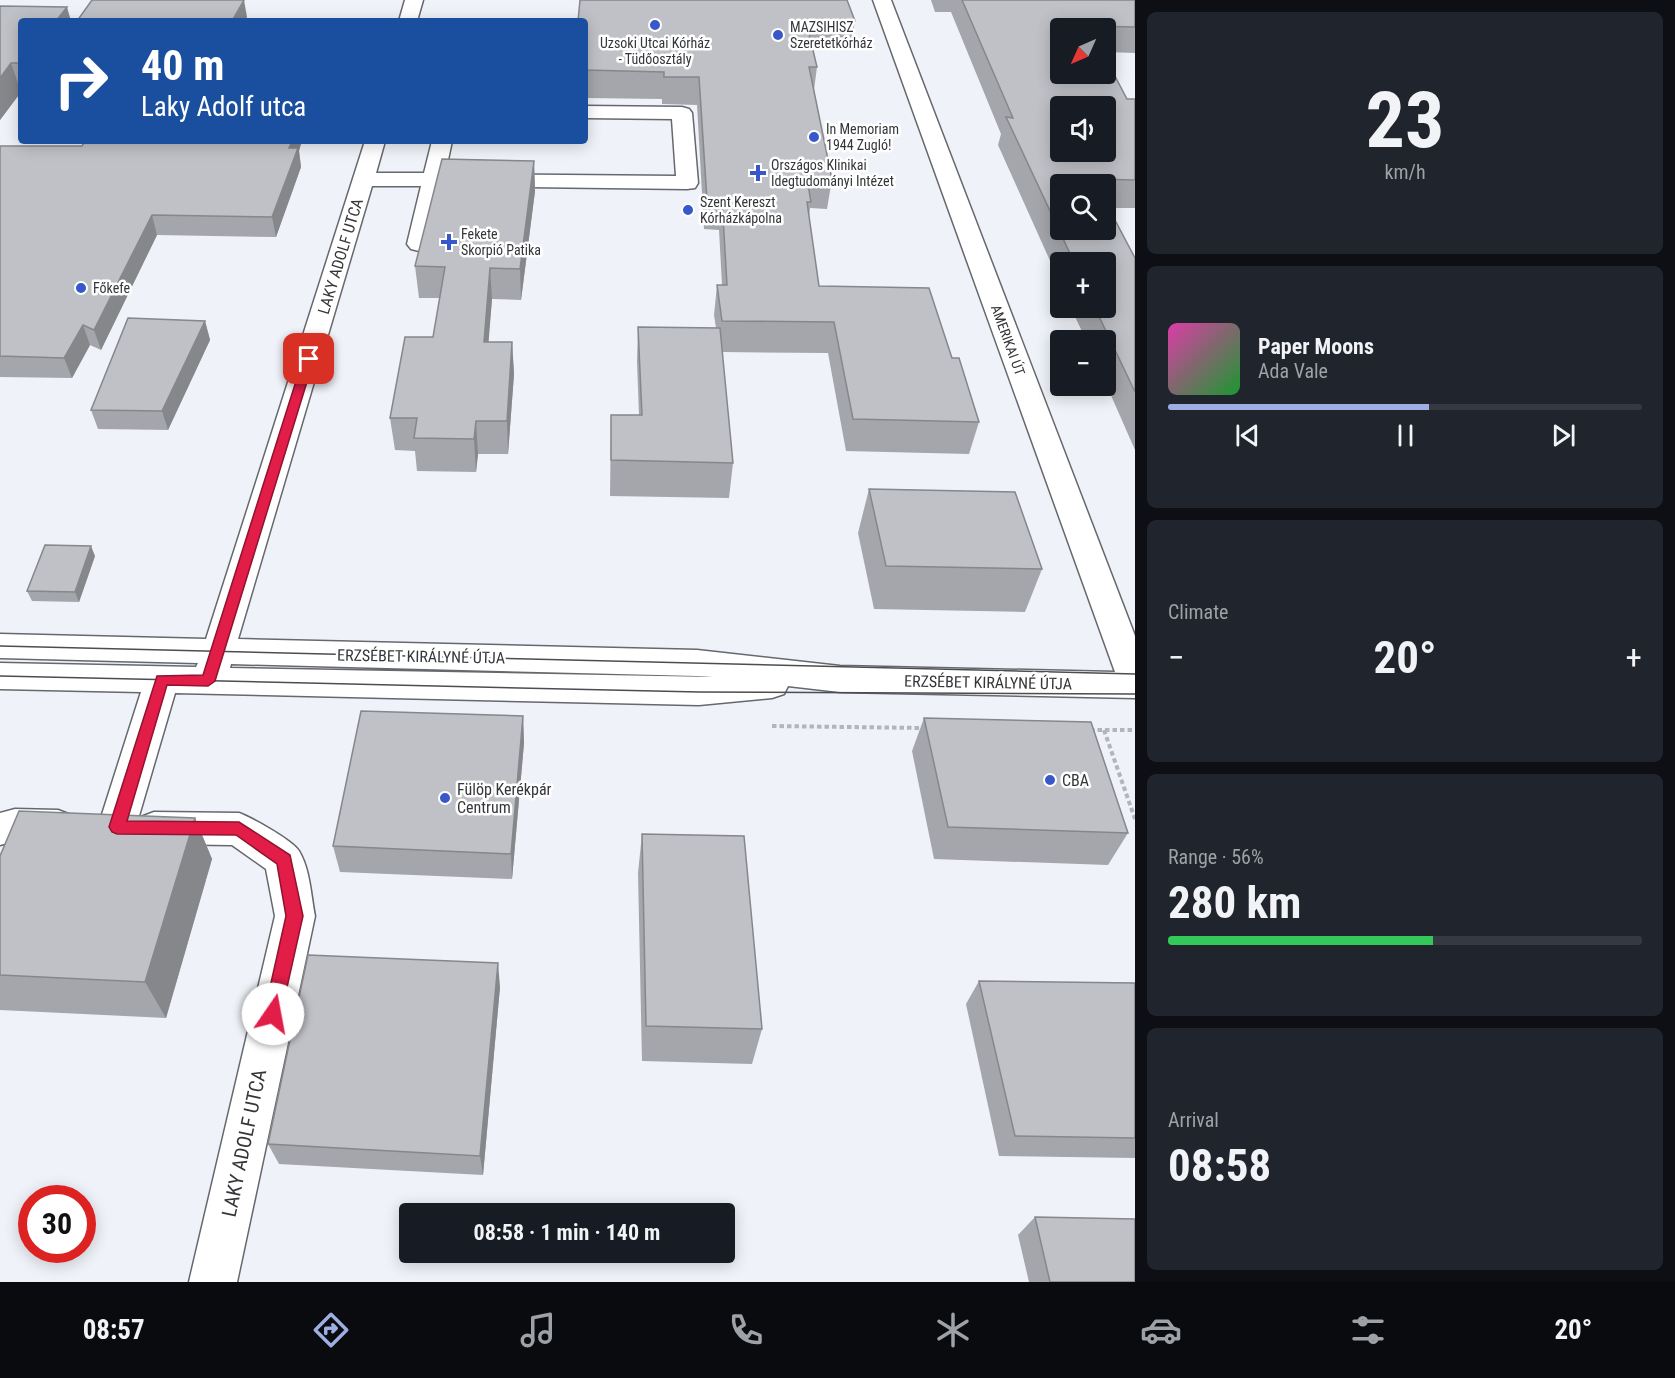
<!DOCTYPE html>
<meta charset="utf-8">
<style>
:root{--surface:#171b24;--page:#20242c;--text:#f1f3f6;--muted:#9ea1a6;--line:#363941;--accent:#9eade2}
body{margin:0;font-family:"Roboto Condensed",sans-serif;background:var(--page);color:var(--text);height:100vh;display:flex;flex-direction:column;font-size:22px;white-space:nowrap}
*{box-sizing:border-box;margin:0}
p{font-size:20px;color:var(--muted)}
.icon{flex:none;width:33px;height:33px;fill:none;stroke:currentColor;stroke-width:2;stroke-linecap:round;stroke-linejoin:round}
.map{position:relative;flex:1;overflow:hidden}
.sheet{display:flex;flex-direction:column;gap:12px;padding:12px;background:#0d0f14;width:540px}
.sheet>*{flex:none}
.banner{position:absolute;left:18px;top:18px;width:570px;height:126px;border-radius:6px;box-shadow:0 3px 15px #0003;background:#1a4fa0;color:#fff;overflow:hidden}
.needle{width:39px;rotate:225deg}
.fabs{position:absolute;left:1050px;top:18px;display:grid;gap:12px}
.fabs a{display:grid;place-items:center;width:66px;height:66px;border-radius:6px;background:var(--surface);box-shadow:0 3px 15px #0003;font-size:30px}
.speed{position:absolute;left:18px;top:1185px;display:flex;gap:12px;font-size:30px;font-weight:700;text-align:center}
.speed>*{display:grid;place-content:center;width:78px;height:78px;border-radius:50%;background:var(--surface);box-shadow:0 3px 15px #0003;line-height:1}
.speed .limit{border:9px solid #d22;background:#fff;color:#111}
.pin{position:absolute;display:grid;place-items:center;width:51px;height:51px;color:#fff;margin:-26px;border-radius:12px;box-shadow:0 3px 9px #0006}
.me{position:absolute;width:66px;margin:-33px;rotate:12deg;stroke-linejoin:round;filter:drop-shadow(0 0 4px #0008)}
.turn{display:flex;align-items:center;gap:21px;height:126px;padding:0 24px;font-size:27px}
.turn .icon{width:78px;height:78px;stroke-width:2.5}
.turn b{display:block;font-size:42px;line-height:51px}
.big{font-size:45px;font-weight:700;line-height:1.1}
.sheet .tile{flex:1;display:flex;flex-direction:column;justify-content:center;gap:9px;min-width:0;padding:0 21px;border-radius:9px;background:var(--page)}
.sheet .dial{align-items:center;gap:0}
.dial b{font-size:78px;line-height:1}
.song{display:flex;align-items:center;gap:18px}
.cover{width:72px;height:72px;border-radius:9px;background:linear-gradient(135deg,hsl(320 70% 55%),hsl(130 70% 35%))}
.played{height:6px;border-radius:3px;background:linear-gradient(90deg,var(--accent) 55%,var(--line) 55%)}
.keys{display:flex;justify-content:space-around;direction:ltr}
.heat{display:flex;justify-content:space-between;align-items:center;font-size:33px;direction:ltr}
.charge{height:9px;border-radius:4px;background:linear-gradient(90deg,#34c759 56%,var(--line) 0)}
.trip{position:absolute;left:399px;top:1203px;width:336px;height:60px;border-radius:6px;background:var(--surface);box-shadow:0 3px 15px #0003;font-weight:700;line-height:60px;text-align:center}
.tabs{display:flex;height:96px;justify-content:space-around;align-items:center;background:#090b0e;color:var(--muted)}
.tabs .icon{width:42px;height:42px}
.tabs .on{color:var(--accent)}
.tabs b{font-size:27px;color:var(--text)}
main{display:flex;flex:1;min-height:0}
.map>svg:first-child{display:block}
</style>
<main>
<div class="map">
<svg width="1135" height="1282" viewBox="0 0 1135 1282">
<rect width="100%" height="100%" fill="#eff2f8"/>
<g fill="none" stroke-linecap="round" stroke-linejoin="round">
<defs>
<g id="minor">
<path d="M405 0H423L417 21H399Z"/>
<path d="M873 0H891L1135 636V698L840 692 788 686 784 694 772 698 699 705 175 693 136 826 141 817 154 812 239 813C252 818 292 840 299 851 310 869 311 896 315 916L237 1282H189L275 916 266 869 232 845 154 844 141 839 135 828 130 838 117 843 104 838 98 827 141 692 0 689V663L196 667 198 663 0 658V634L206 639 365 141H385L376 173H424L432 141H452L445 174 676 176 672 119 585 118V106L682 107 689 109 692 113 698 183 695 188 687 189 443 186 431 244 427 249 419 251 411 249 407 244 421 186H372L238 639 697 650 840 666 1115 672ZM231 664 697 676 713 677 230 668Z"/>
<path d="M15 809 58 810 71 815 77 826 71 837C48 845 24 838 0 845V813Z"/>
</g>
</defs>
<use href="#minor" stroke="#65686d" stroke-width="3"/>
<g stroke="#b3b5ba" stroke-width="4" stroke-dasharray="4.5 3" stroke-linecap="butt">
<path d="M772 726 923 728"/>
<path d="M1090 730H1135"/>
<path d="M1104 730 1135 819"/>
</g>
<use href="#minor" fill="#fff" fill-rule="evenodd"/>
<g stroke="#4c4d51" stroke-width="1.5">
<path d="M0 646 1135 674"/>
<path d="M0 676 699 692 1135 694"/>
</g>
</g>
<g fill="#a4a6ab" fill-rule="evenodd">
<path d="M931 0H1135V53L1106 52V28H1060L1127 99H1135V208H1108L1135 258V450L1106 384V340H1086L1071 308H1106V262H1060V283L998 145 1001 134 951 12H935ZM1060 184H1106V230Z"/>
<path d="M0 6 21 21V92L0 120Z"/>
<path d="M585 21H855L850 48H812L817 67 814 90 832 179 827 209 810 208 809 217 819 286 952 358 979 422 969 454 846 451 828 353 722 352 733 463 729 498 610 496 611 415H639L637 362 638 327 716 328 714 315 717 285H722L719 230 704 229 697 105 662 104V99L585 98Z"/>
<path d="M0 146H82L299 151 301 167 276 237 157 235 101 350 90 345 72 378 0 377Z"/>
<path d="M534 161 535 191 521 300 492 299 488 342H512L514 374 508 454H478L476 472 417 471 415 451 395 450 390 418 433 337 440 298H419L415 266Z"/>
<path d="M205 321 210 340 168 430 98 429 91 410Z"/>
<path d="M869 489 1042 569 1025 612 874 609 858 533Z"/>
<path d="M95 556 79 602 32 601 27 591Z"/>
<path d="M523 716 524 743 512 879 340 872 333 846Z"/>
<path d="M924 718 1128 833 1108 865 934 859 912 751Z"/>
<path d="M195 818 212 859 166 1018 0 1010V856Z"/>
<path d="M642 834 762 1029 752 1064 642 1061 638 873Z"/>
<path d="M979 981 1135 983V1158L999 1156 966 1004Z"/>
<path d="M500 987 483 1175 279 1164 268 1144Z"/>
<path d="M1035 1217 1135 1282H1029L1018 1235Z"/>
</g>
<g fill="#86878b">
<path d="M244 0 247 17 245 21H232Z"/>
<path d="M67 7 71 21H56Z"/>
<path d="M11 63 21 92 0 120V78Z"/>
<path d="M292 141H302L299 151 301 167 276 237 272 217 289 148Z"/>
<path d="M534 161 535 191 521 300 520 269Z"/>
<path d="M152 215 157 235 101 350 94 330Z"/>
<path d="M490 268 492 299 486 374 484 342Z"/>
<path d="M205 321 210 340 168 430 162 411Z"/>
<path d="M83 325 90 345 72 378 64 358Z"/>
<path d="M512 342 514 374 508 454 507 421Z"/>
<path d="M476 421 478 454 476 472 474 439Z"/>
<path d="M91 546 95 556 79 602 75 592Z"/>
<path d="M523 716 524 743 512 879 511 854Z"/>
<path d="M195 818 212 859 166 1018 145 982Z"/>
<path d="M498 963 500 987 483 1175 480 1156Z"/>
</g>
<g fill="#bfc1c7" stroke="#86878b" stroke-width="1.5" fill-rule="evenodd">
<path d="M92 0H244L232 21H77Z"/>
<path d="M580 0H847L855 21H806L817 67H809L832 179H807L811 202H807L819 286 929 288 952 358H959L979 422 853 419 834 322 722 321 717 285H727L722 200H707L699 77H664V72L585 70V21H578Z"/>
<path d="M962 0H1135V27L1088 26 1089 28H1060V74H1106V59L1127 99H1135V180L1093 179 1096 184H1060V230H1106V203L1135 258V392L1095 308H1106V262H1074L1006 117 1013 118ZM1060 106H1106V152H1060Z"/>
<path d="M0 6 67 7 56 21H21V63H11L0 78Z"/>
<path d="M85 141H292L289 148H298L272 217 152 215 94 330 83 325 64 358 0 356V146H82Z"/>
<path d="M442 159 534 161 520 269 490 268 484 342H512L507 421H476L474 439 414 438 417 418H390L405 337H433L445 267 415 266Z"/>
<path d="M128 318 205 321 162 411 91 410Z"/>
<path d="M638 327 720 328 733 463 611 460V415H642Z"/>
<path d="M869 489 1015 492 1042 569 886 566Z"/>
<path d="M45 545 91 546 75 592 27 591Z"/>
<path d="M361 711 523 716 511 854 333 846Z"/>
<path d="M924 718 1091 722 1128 833 948 827Z"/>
<path d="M19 811 195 818 145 982 0 975V856Z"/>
<path d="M642 834 744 836 762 1029 646 1026Z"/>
<path d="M308 955 498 963 480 1156 268 1144Z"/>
<path d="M979 981 1135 983V1138L1015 1136Z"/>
<path d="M1035 1217 1135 1219V1282H1050Z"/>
</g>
<path fill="#e11d48" stroke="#92132f" stroke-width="1.5" d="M309 356 314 359 215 681 208 686 167 685 127 821 239 822 290 855 303 916 281 1014 279 1020 273 1022 266 1020 264 1014 286 916 277 864 236 835 117 834 112 832 109 827 157 676 203 675 303 359Z"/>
<g fill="#3858ca" stroke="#fff" stroke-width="2">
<circle cx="655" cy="25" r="6"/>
<circle cx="778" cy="35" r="6"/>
<circle cx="814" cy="137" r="6"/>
<path d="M755 164h6v6h6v6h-6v6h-6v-6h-6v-6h6z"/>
<circle cx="688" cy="210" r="6"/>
<path d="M446 233h6v6h6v6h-6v6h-6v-6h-6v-6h6z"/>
<circle cx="81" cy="288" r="6"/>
<circle cx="1050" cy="780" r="6"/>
<circle cx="445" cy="798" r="6"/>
</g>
<g text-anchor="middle" stroke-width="5" stroke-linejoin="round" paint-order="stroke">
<g font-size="14" fill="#353639" stroke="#fff" text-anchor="start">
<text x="790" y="32">MAZSIHISZ<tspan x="790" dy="16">Szeretetkórház</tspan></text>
<text x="655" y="48" text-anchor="middle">Uzsoki Utcai Kórház<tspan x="655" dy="16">- Tüdőosztály</tspan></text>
<text x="826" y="134">In Memoriam<tspan x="826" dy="16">1944 Zugló!</tspan></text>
<text x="771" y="170">Országos Klinikai<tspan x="771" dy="16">Idegtudományi Intézet</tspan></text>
<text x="700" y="207">Szent Kereszt<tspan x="700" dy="16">Kórházkápolna</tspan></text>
<text x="461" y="239">Fekete<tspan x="461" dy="16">Skorpió Patika</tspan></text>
<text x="93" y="293">Főkefe</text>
</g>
<g font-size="14" fill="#353639" stroke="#fff">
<text transform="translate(1008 340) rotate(70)" y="5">AMERIKAI ÚT</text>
</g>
<g font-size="16" fill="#353639" stroke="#fff">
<text transform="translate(340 256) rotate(-73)" y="6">LAKY ADOLF UTCA</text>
<text transform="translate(421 656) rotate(1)" y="6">ERZSÉBET KIRÁLYNÉ ÚTJA</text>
<text transform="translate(988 682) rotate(1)" y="6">ERZSÉBET KIRÁLYNÉ ÚTJA</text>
</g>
<g font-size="16" fill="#353639" stroke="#fff" text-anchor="start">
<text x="1062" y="786">CBA</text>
<text x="457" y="795">Fülöp Kerékpár<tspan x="457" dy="18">Centrum</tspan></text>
</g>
<g font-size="20" fill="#353639" stroke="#fff">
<text transform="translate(244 1143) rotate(-78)" y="7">LAKY ADOLF UTCA</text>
</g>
</g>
</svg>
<div class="fabs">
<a><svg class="needle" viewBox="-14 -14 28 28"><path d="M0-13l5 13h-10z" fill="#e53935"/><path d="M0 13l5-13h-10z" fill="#9ea1a6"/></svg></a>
<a><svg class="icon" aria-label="sound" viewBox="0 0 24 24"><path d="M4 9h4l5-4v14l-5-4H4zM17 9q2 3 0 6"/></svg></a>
<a><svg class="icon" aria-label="search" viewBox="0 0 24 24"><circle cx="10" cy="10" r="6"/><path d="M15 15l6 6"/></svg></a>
<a>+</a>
<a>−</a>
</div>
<div class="speed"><div class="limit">30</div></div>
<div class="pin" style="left:309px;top:359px;background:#d93025"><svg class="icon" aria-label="arrive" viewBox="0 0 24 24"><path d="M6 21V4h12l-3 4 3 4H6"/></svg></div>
<svg class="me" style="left:273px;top:1014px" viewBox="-20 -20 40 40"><circle r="19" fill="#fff"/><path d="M0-13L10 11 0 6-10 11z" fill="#e11d48"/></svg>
<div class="trip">08:58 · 1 min · 140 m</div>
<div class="banner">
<div class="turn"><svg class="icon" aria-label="right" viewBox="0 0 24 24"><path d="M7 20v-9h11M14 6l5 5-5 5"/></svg><div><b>40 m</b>Laky Adolf utca</div></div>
</div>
</div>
<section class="sheet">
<div class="tile dial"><b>23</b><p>km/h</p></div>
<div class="tile">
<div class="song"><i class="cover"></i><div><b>Paper Moons</b><p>Ada Vale</p></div></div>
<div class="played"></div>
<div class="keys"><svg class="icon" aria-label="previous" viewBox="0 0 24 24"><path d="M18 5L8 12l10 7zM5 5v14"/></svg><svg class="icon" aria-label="pause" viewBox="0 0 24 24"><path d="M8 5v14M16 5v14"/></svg><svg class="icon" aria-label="next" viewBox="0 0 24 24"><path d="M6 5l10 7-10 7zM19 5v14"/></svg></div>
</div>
<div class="tile"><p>Climate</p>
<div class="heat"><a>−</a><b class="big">20°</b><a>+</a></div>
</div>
<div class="tile"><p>Range · 56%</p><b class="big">280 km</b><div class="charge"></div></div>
<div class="tile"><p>Arrival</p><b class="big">08:58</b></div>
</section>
</main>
<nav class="tabs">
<b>08:57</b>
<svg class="icon on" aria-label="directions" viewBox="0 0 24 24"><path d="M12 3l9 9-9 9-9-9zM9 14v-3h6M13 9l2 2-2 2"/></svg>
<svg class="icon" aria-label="music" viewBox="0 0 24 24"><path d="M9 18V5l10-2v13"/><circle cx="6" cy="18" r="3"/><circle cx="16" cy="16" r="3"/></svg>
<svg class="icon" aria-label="phone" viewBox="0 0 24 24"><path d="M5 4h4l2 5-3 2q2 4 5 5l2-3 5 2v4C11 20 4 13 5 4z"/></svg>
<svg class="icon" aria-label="climate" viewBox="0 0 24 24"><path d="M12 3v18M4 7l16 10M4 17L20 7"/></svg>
<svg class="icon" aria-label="car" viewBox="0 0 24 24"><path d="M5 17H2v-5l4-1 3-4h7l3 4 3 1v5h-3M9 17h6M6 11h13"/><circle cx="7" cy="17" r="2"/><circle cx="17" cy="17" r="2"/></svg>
<svg class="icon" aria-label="filters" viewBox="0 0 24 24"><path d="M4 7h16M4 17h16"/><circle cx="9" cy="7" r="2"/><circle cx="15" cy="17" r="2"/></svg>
<b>20°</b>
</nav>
